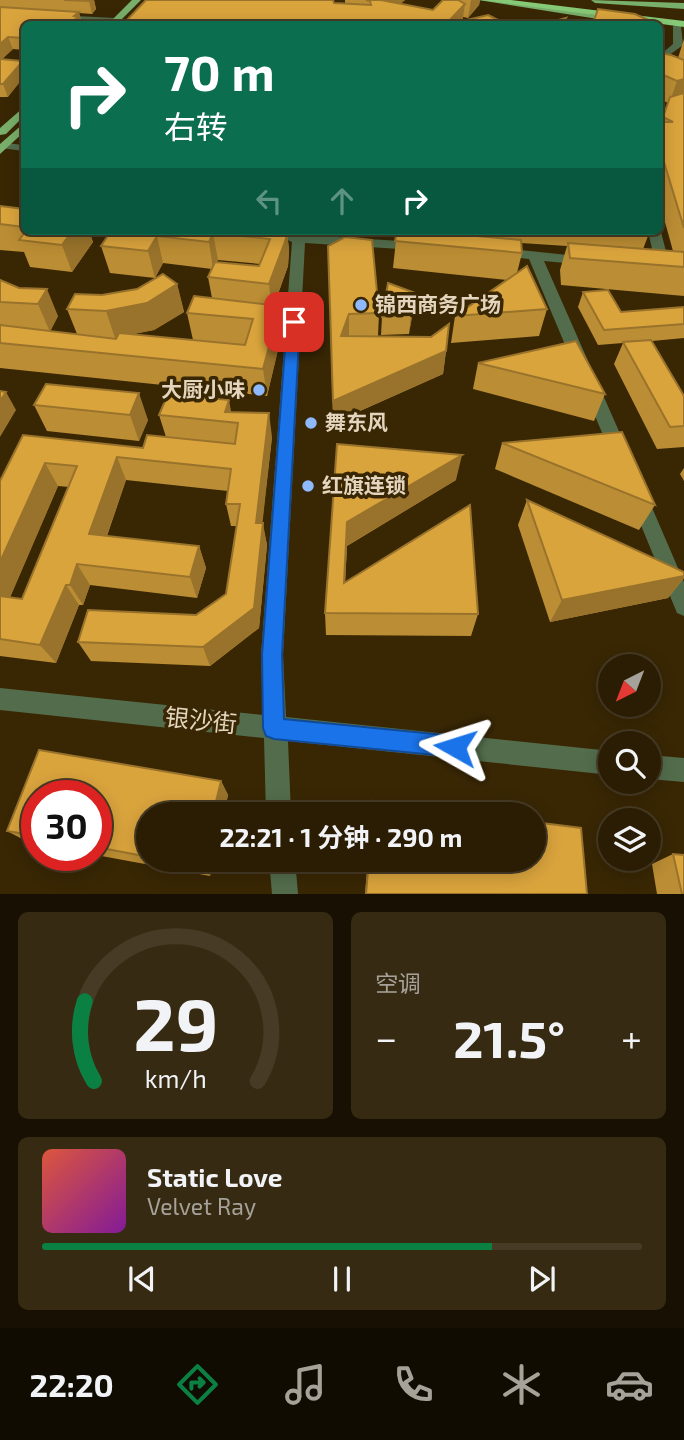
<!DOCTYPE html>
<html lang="zh">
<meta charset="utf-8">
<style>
:root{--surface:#2b1d03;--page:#372a12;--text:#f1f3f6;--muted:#a6a29a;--line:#473b25;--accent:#0b8043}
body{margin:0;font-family:"Exo 2","Noto Sans SC",sans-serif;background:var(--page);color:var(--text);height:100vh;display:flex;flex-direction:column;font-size:26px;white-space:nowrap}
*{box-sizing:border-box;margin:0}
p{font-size:23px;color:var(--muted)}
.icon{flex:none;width:38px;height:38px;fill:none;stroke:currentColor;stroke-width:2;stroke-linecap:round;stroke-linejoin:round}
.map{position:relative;height:894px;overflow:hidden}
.drawer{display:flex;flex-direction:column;gap:18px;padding:18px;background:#181002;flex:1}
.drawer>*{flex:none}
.top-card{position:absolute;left:21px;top:21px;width:642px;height:214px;border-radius:10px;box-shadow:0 4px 18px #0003,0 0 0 2px var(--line);background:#0b6e4f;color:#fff;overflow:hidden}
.needle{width:46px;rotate:222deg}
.fabs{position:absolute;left:598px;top:654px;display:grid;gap:14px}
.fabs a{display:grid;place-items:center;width:63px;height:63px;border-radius:50%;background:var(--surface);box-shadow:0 4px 18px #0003,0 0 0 2px var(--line);font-size:35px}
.speed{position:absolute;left:21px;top:780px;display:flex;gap:14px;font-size:35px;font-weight:700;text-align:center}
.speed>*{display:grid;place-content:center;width:91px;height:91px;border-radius:50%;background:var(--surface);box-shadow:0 4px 18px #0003,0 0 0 2px var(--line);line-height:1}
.speed .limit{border:10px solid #d22;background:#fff;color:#111}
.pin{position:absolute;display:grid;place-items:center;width:60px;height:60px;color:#fff;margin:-30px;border-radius:14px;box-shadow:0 4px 10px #0006}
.me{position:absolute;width:77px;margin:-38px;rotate:276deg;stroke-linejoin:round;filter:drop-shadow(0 0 5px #0008)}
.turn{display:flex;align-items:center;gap:24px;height:147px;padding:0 28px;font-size:32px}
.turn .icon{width:91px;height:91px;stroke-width:2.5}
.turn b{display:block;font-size:49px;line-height:60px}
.lanes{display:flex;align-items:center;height:66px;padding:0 28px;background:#0003;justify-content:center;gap:35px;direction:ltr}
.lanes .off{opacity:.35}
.big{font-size:52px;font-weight:700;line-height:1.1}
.drawer .tile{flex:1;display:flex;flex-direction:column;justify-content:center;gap:10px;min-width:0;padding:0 24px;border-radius:10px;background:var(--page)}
.drawer .dial{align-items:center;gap:0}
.dial svg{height:182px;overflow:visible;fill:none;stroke:var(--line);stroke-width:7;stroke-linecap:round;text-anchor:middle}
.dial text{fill:var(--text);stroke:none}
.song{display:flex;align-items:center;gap:21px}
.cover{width:84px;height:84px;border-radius:10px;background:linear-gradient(135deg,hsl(10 70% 55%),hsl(290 70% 35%))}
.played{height:7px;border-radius:4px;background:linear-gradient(90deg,var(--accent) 75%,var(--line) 75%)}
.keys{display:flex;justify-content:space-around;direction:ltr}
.heat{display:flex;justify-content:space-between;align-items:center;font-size:38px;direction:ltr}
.drawer .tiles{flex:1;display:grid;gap:18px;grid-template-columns:1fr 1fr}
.tile:last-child{grid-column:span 2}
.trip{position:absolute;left:136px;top:802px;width:410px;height:70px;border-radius:35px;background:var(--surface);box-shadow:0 4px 18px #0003,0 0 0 2px var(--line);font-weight:700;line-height:70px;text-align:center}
.dock{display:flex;height:112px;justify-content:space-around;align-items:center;background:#110c01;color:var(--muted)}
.dock .icon{width:49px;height:49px}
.dock .on{color:var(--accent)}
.dock b{font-size:32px;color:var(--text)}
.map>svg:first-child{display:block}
</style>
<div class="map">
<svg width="684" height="894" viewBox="0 0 684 894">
<rect width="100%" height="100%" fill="#392704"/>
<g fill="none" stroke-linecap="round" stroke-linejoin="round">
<g fill="#536d4c" fill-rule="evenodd">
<path d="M56 15 115 18 119 21 115 24 59 20Z"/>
<path d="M677 23 681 26 683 45 660 62V55L673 44V26Z"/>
<path d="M684 102V108L660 115V109Z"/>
<path d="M5 143 24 145V151L1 148V144Z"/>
<path d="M660 228 671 271 664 275 657 271 648 231H660Z"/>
<path d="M290 234 416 242 423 246 416 250 305 243 283 655 286 717 611 751V775L288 741 291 814H266L264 738 0 710V688L263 715 261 655 292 242 283 238Z"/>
<path d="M500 248 587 257 594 261 587 265 544 261 629 454 626 459H614L611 454 529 259 495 255 493 252Z"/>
<path d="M638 488 645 491 647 496 684 582V616L677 613 629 496 631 491Z"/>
<path d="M649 755 684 758V782L649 779Z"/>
<path d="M269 859H295L298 894H272Z"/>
</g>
<g fill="#78af6a" fill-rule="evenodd">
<path d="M132 0H141L117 24H108Z"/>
<path d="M478 0H500L621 19 617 22Z"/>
<path d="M591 0 684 3V9L595 3Z"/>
<path d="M24 107V116L6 134 0 135V128Z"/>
<path d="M24 123V132L0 154V144Z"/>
</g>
<path fill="#86c976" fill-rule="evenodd" d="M481 0H511L684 21V27Z"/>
</g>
<g fill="#bb8d34" fill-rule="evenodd">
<path d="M0 0H94L96 9 92 14 79 13 82 24H24V50L13 49 2 59 8 97H0Z"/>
<path d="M146 0H338H333L334 3 345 4V0H405L400 4 433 10 443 0H480L479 5 468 18 463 17V21L506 24H123Z"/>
<path d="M684 39V296L561 285 560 270 567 246 521 243 522 253 517 273 547 309 539 336 451 343 455 316 507 280 393 268 397 231H461V235L479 236 478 231H650L643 249 673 251 660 204V126L668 103 660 99V53L678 58Z"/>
<path d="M0 206 24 209V231H89L93 242 72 272 30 267 24 252 0 250Z"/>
<path d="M111 231H287L289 250 288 266 274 305 280 306 282 333 267 396 0 368V325L5 326 0 324V280L58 316 50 331 77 334 67 309 102 295 177 284 184 312 154 330 133 334 193 340 187 313 212 298 208 277 212 269 163 263 155 278 110 273 101 246ZM218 260 260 264 259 266 217 262Z"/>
<path d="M328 246 379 313 378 336H365L446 351 443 374 333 423Z"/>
<path d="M583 292 621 312 684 307V338L652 341 684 396V447L657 449 614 364 623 343 598 345 578 307Z"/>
<path d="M415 293 409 334 381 335 382 317Z"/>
<path d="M478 363 605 394 594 421 473 389Z"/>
<path d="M46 384 148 420 139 441 47 431 34 405Z"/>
<path d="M231 412 272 437 262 523 267 545 259 628 210 666 91 661 78 642 196 615 226 594 237 526H231L226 504 228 491 126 480 107 536 199 546 206 568 197 598 90 585 83 605H79L56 663 0 656V481L23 435 143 448 166 437 159 415ZM58 486 69 487 22 599 10 597Z"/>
<path d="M502 443 655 505 639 530 495 469Z"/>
<path d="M337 444 456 480 347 546 345 582 478 614 471 636 326 635 325 613Z"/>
<path d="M684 468V481L680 474Z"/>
<path d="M527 500 684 572V578L668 598 550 622 518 525Z"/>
<path d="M39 750 221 781 228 795 224 814H149V859H214L210 876 96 855V796H37V844L28 842 7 831Z"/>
<path d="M673 854 684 894H657L652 864Z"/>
<path d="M368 859H534L587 894H365Z"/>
</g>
<g fill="#99732b">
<path d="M90 0H94L96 9 92 14 89 1Z"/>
<path d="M380 0H405L380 21Z"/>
<path d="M471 0H480L479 5 468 18Z"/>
<path d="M465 4 462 24H446Z"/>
<path d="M79 12 82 24H69L74 16Z"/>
<path d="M8 37 13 49 0 61V44Z"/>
<path d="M23 61 24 65V77L8 97 3 84Z"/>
<path d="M684 79V98L669 104 677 81Z"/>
<path d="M72 231H89L93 242 72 272 62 245Z"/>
<path d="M286 231H287L289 250 288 266 272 311 269 284Z"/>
<path d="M213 233 218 260 213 269 209 242Z"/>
<path d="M157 236 163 263 155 278 148 251Z"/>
<path d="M177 284 184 312 154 330 115 338 106 311Z"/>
<path d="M47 289 58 316 50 332 38 304Z"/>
<path d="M415 293 413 312 409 334 411 315Z"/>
<path d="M280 306 282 333 267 396 263 369Z"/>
<path d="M349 314V337L341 336Z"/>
<path d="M446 351 443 374 333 423V401Z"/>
<path d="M6 392 16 410 0 437V401Z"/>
<path d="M139 393 148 420 139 441 130 415Z"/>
<path d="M229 400 233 422 225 412Z"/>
<path d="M269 413 272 437 260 545 256 523Z"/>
<path d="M462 455 456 480 347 546 344 605 347 522Z"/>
<path d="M117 457 126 480 100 555 89 534Z"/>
<path d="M45 463 58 486 3 614 0 611V562Z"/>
<path d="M263 523 267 545 259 628 210 666 203 647Z"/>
<path d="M199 546 206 568 197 598 190 577Z"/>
<path d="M77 564 90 585 83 605 70 585Z"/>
<path d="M684 576V578L668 598 550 622 562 600Z"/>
<path d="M66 585 79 605 56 663 40 645Z"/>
<path d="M221 781 228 795 224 814H213Z"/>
<path d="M202 859H214L210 876 200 866Z"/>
</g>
<g fill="#daa43d" stroke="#99732b" stroke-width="2">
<path d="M64 0H90L89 1Z"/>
<path d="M146 0H333L334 3 371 5 370 1 366 0H381L433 10 443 0H458L465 4 446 24H425L399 20 397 24H339L341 22 313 20 310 24H123Z"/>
<path d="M0 7 79 12 74 16 78 17 69 24H24V38L8 37 0 44Z"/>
<path d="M598 9 635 14 657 24H572L593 23Z"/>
<path d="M488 15 506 24H449Z"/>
<path d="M566 18 562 24H544Z"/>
<path d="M660 53 671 55 684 60V79L677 81 661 74 660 75Z"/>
<path d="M0 59 23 61 3 84H0Z"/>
<path d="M684 93V228L660 149V129L662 122H673L663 117 670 97Z"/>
<path d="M0 206 24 209V227L0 224Z"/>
<path d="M26 231H72L62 245 19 240Z"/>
<path d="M111 231H286V239L269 284 208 277 215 262 259 266 270 239 213 233 209 242 157 236 148 251 101 246Z"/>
<path d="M397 231H422L521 240 522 253 395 241Z"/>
<path d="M345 237 372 240 379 313 349 314 341 336 431 337 449 324 446 351 333 401 328 246Z"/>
<path d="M568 243 684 252V267L570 258Z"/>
<path d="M527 266 547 309 455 316Z"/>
<path d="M163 274 177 284 147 303 106 311 67 309 75 294 102 295 137 289Z"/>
<path d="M0 280 19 288 47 289 38 304 0 302Z"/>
<path d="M388 283 415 293 411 315 382 317Z"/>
<path d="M608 290 621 312 684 307V324L604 330 583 292Z"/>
<path d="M194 296 280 306 263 369 0 343V325L116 339 119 333 245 345 253 319 187 313Z"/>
<path d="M651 340 684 396V426L670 427 623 342Z"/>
<path d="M576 341 605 394 478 363Z"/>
<path d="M46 384 139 393 130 415 34 405Z"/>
<path d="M0 391 6 392 0 401Z"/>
<path d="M168 394 229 400 225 412 269 413 256 523H263L254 608 203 647 78 642 88 610 196 615 226 594 240 504H226L231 469 117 457 89 534 199 546 190 577 77 564 70 585H66L40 645 0 639V596L22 599 77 466 45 463 0 562V481L23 435 143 448 147 435 235 444 238 423 159 415Z"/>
<path d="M622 432 655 505 502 443Z"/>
<path d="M337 444 462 455 347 522 344 583 470 505 478 614 325 613Z"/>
<path d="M527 500 684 572V576L562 600Z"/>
<path d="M39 750 221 781 213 814H149V857L96 847V796H37V836L7 831Z"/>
<path d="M373 801 472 814H372Z"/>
<path d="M534 822 581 828 587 894H366L369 859H534Z"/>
<path d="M673 854 684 855V894H682Z"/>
<path d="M162 859H202L200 866Z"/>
</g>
<path fill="#1a73e8" stroke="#114b97" stroke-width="2" d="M294 318 300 322 282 655 284 719 455 736 463 739 466 747 463 754 455 757 274 739 266 736 263 728 262 655 287 322Z"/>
<g fill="#8eb9fd" stroke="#392704" stroke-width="2.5">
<circle cx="361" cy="305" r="7"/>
<circle cx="259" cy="390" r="7"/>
<circle cx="311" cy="423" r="7"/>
<circle cx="308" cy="486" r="7"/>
</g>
<g text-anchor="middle" stroke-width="7" stroke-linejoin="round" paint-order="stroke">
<g font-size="21" font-weight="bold" fill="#e4d5be" stroke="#392704" text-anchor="start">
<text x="375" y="312">锦西商务广场</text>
<text x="245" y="397" text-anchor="end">大厨小味</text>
<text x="325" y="430">舞东风</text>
<text x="322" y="493">红旗连锁</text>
</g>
<g font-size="24" fill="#e4d5be" stroke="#392704">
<text transform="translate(201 721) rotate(6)" y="8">银沙街</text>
</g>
</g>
</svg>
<div class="fabs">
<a><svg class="needle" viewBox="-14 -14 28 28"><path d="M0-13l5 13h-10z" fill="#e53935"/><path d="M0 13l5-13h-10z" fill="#a6a29a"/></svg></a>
<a><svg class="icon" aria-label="search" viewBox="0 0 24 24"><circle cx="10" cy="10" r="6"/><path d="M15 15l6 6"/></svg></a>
<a><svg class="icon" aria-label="layers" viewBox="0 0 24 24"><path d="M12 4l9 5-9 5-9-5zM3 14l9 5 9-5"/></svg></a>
</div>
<div class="speed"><div class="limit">30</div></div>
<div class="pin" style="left:294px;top:322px;background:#d93025"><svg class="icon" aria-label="arrive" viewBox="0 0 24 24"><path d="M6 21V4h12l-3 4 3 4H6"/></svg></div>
<svg class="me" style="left:455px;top:747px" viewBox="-20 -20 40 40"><path d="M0-17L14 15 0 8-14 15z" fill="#1a73e8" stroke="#fff" stroke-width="4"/></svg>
<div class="trip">22:21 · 1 分钟 · 290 m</div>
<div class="top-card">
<div class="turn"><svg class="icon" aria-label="right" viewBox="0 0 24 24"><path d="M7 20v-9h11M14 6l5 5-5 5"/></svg><div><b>70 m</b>右转</div></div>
<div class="lanes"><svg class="icon off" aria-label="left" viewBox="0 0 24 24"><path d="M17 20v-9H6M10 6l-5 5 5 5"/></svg><svg class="icon off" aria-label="ahead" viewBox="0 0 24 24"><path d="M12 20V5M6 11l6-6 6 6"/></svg><svg class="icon" aria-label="right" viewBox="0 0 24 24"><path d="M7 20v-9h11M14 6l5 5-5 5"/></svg></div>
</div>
</div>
<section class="drawer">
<div class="tiles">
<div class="tile dial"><svg viewBox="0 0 100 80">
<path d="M14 69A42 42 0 1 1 86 69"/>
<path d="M14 69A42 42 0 0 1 10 34" stroke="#0b8043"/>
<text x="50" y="56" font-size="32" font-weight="700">29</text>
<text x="50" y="72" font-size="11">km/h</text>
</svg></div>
<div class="tile"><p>空调</p>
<div class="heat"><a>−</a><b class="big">21.5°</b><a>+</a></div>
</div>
<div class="tile">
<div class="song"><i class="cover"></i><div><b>Static Love</b><p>Velvet Ray</p></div></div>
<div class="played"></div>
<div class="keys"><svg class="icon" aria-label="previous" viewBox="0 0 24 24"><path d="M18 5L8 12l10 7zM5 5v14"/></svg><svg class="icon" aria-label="pause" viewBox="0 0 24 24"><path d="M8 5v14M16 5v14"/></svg><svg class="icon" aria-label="next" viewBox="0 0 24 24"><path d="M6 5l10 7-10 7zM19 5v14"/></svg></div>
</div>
</div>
</section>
<nav class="dock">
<b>22:20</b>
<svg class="icon on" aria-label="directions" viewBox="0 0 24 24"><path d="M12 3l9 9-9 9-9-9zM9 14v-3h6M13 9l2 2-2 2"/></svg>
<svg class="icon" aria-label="music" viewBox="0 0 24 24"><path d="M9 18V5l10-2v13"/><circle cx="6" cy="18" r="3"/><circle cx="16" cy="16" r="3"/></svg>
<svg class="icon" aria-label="phone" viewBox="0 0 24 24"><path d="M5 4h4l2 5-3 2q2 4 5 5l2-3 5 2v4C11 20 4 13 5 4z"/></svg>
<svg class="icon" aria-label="climate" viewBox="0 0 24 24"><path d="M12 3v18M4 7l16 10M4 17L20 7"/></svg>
<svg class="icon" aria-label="car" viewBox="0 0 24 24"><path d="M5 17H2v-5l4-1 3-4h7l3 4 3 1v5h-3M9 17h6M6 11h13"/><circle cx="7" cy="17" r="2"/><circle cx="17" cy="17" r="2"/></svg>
</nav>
